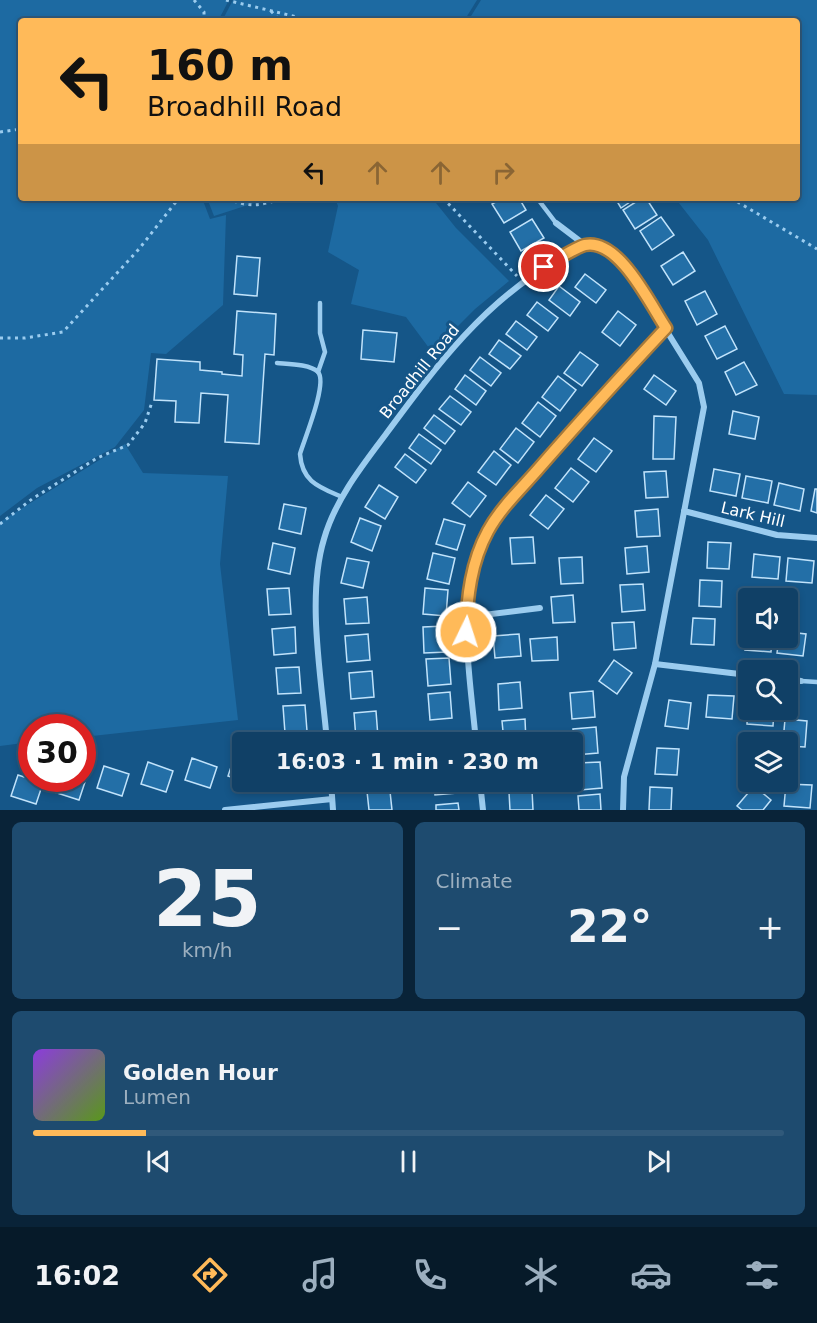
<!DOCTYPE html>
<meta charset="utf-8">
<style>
:root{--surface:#104066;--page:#1e4b6f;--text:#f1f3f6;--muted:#9cafbf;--line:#30597a;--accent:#ffba59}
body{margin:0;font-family:"DejaVu Sans",sans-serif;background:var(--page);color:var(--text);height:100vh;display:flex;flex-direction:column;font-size:22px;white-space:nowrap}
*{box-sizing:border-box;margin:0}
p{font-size:20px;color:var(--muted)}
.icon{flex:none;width:33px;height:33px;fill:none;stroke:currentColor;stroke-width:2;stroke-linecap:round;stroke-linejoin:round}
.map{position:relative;height:810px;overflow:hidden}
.panel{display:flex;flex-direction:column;gap:12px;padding:12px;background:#092338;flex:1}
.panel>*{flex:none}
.banner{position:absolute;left:18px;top:18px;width:782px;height:183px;border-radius:6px;box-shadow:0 3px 9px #0003,0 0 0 2px var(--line);background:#ffba59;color:#111;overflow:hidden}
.controls{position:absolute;left:738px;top:588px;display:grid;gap:12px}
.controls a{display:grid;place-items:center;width:60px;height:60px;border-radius:6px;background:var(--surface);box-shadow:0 3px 9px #0003,0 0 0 2px var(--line);font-size:30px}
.speed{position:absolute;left:18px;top:714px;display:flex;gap:12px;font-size:30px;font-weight:700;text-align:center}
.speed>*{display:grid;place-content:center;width:78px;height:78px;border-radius:50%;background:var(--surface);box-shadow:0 3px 9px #0003,0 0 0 2px var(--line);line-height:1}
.speed .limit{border:9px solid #d22;background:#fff;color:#111}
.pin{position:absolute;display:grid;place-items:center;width:51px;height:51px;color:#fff;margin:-26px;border:3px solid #fff;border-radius:50%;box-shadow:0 2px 6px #0007}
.me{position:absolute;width:66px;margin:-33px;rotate:4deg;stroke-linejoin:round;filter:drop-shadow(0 0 4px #0008)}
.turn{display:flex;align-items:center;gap:21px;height:126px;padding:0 30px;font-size:27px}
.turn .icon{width:78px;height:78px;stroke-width:2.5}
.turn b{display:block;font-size:42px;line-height:51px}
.lanes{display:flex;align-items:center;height:57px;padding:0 30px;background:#0003;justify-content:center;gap:30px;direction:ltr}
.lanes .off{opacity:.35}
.big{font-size:45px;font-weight:600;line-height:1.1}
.panel .tile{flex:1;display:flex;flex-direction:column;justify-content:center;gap:9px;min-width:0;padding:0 21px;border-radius:9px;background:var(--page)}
.panel .dial{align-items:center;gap:0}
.dial b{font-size:78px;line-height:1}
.song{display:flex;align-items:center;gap:18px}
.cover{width:72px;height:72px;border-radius:9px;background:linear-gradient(135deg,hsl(270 70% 55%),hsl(90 70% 35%))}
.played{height:6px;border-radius:3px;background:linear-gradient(90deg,var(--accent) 15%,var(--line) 15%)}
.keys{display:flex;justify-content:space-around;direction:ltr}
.heat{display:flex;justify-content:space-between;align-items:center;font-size:33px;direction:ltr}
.panel .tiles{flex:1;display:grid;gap:12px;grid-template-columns:1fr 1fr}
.tile:last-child{grid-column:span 2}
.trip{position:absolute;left:232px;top:732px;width:351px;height:60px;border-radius:6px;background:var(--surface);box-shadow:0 3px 9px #0003,0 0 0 2px var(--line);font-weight:600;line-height:60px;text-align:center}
.menu{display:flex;height:96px;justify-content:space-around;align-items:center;background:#061a29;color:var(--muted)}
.menu .icon{width:42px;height:42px}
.menu .selected{color:var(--accent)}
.menu b{font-size:27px;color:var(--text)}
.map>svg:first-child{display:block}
</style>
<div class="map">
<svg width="817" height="810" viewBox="0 0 817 810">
<rect width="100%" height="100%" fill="#155688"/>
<g fill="#1d6aa2">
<path d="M0 0H229L218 21H21V198H202L210 219 226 215 223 305 166 354 151 353 144 410 115 447 37 488 0 516Z"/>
<path d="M233 0H477L464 21H222Z"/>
<path d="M481 0H817V395L784 394 708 240 675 198H796V21H468Z"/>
<path d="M207 198H270L214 216Z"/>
<path d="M335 198H432L456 228 509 281 475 309 432 352 406 317 351 304 359 270 328 252 338 206Z"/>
<path d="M125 444 143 473 228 476 220 564 238 720 83 737 82 728H32L31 742 0 746V522Z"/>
</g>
<g fill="#236fa7" stroke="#c1e3fb" stroke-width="1.5">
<path d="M503 198H519L526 210 504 223 492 204Z"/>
<path d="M615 198H636L621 208Z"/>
<path d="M642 198H646L657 215 635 229 623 210Z"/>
<path d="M661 217 674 235 652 250 640 231Z"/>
<path d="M532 219 544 238 521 251 510 232Z"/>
<path d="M683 252 695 271 673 285 661 266Z"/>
<path d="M237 256 260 258 257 296 234 294Z"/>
<path d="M585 274 606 290 596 303 575 287Z"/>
<path d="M559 286 580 302 570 316 549 300Z"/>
<path d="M705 291 717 314 697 325 685 301Z"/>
<path d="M537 302 558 318 548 331 527 315Z"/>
<path d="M237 311 276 314 274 355 265 354 259 444 225 442 228 395 201 393 199 423 175 422 176 401 154 400 157 359 200 362V370L222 372V374L242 376 243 355 234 354Z"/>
<path d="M618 311 636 325 620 346 602 332Z"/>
<path d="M516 321 537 337 527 350 506 334Z"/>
<path d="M725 326 737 349 717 359 705 336Z"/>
<path d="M363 330 397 333 394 362 361 359Z"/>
<path d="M499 340 521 356 510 369 489 354Z"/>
<path d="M580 352 598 365 582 386 564 373Z"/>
<path d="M480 357 501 373 491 386 470 370Z"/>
<path d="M744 362 757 385 736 395 725 372Z"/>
<path d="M465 375 486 391 476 405 455 389Z"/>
<path d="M654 375 676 391 666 405 644 389Z"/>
<path d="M558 376 576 390 560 411 542 397Z"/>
<path d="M450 396 471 412 461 425 439 409Z"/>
<path d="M538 402 556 416 540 437 522 423Z"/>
<path d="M733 411 759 417 755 439 729 434Z"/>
<path d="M434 415 455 431 445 444 424 428Z"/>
<path d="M654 416 676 417 674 459H653Z"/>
<path d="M516 428 534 442 518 463 500 449Z"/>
<path d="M419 434 441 450 431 464 409 448Z"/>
<path d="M594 438 612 451 596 472 578 459Z"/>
<path d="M494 451 511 465 496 485 478 472Z"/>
<path d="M405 454 426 470 416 483 395 467Z"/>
<path d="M571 468 589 482 573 502 555 488Z"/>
<path d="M714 469 740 474 736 496 710 491Z"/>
<path d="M666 471 668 497 646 498 644 472Z"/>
<path d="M746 476 772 481 768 503 742 498Z"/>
<path d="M468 482 486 496 470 517 452 503Z"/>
<path d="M779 483 804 489 800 511 774 505Z"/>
<path d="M379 485 398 497 385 519 365 507Z"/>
<path d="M815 489H817V513L811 511Z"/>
<path d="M546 495 564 509 548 529 530 515Z"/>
<path d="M284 504 306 508 301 534 279 529Z"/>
<path d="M658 509 660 536 637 537 635 511Z"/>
<path d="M360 518 381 526 372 551 351 542Z"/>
<path d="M444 519 465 525 457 550 436 544Z"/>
<path d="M533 537 535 563 512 564 510 538Z"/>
<path d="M708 542 731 543 729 569 707 568Z"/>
<path d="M273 543 295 548 290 574 268 569Z"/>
<path d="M647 546 649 572 627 574 625 548Z"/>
<path d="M433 553 455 558 449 584 427 579Z"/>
<path d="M754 554 780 557 778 579 752 577Z"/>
<path d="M582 557 583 583 561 584 559 558Z"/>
<path d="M347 558 369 562 363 588 341 583Z"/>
<path d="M788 558 814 561 812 583 786 581Z"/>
<path d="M700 580 722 581 721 607 699 606Z"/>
<path d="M643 584 645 610 622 612 620 585Z"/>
<path d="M289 588 291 614 269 615 267 589Z"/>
<path d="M425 588 448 590 446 616 423 614Z"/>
<path d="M573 595 575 622 553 623 551 597Z"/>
<path d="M367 597 369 623 346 624 344 599Z"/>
<path d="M693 618 715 619 714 645 691 644Z"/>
<path d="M634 622 636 648 614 650 612 623Z"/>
<path d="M445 626 447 652 424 653 423 627Z"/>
<path d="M295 627 296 653 274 655 272 629Z"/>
<path d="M747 627 748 638H772L771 652 745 650Z"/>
<path d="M788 632 806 634 803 656 777 653 779 638H788Z"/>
<path d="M368 634 370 660 347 662 345 636Z"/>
<path d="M519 634 521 656 495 658 493 636Z"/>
<path d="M557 637 558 660 532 661 530 639Z"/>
<path d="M449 658 451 684 428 686 426 659Z"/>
<path d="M614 660 632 673 617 694 599 681Z"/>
<path d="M299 667 301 693 278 694 276 668Z"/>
<path d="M372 671 374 697 351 699 349 673Z"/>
<path d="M520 682 522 708 499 710 498 684Z"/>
<path d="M593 691 595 717 572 719 570 693Z"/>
<path d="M450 692 452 718 430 720 428 694Z"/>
<path d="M708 695 734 696 732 719 706 717Z"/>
<path d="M669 700 691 703 688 729 665 726Z"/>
<path d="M748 703V710H774L773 726 747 724Z"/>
<path d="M305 705 307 731 285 733 283 706Z"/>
<path d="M376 711 378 737 356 739 354 713Z"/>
<path d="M525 719 526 742H504L502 721Z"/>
<path d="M785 719 807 721 805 747 788 746V742H783Z"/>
<path d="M596 727 598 753 575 755 573 729Z"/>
<path d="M453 731V742H431L430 733Z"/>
<path d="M657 748 679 749 677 775 655 774Z"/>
<path d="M235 755 243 758V781L228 776Z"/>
<path d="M192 758 217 767 210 788 185 780Z"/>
<path d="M148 762 173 771 166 792 141 784Z"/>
<path d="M600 762 602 788 580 790 578 763Z"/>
<path d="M104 766 129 774 122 796 97 788Z"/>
<path d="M18 775 43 783 36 804 11 796Z"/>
<path d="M58 778 86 779 79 800 54 792Z"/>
<path d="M366 782H389L392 810H369Z"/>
<path d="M434 782H456L457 793 435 795Z"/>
<path d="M786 784 812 785 810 808 784 806Z"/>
<path d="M754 786 771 800 763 810H742L737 806Z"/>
<path d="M650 787 672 788 671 810H649Z"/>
<path d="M532 790 533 810H510L509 792Z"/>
<path d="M600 794 601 810H579L578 796Z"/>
<path d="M458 803 459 810H436V805Z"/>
</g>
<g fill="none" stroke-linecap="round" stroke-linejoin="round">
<g stroke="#9bccef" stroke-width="3" stroke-dasharray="3 4.5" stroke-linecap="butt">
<path d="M194 0 204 12V21"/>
<path d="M226 0 314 21"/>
<path d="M271 11 280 21"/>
<path d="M0 132 21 129"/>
<path d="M227 198C250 209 261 205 284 198"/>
<path d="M443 198 517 276"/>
<path d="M731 198 817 249"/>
<path d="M0 338H25L63 332 139 249 179 198"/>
<path d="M0 524 32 499 97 458 128 445 145 423 152 402"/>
</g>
<g stroke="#9bccef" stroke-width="4.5">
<path d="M537 198 556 223"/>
<path d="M277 363C288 364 310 364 318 372 328 383 304 440 300 454 302 482 319 487 342 497"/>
<path d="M318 372 325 352 320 333V303"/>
<path d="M801 681 817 682"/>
</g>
<g stroke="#9bccef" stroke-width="6">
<path d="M556 223 585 245"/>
<path d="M684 511 777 535 817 538"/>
<path d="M467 617 540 608"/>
<path d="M655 664 748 675"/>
<path d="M788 679 801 681"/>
<path d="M327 742C322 681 306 598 324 539 335 500 362 466 386 434 437 365 485 300 561 258 568 254 577 247 585 245 600 242 615 254 625 264L699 383 704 407 655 664 624 777 623 810"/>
<path d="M476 742C469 664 451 581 501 512L666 328"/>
<path d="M331 782 333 810"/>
<path d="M480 782 483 810"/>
<path d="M225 810 332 799"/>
</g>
</g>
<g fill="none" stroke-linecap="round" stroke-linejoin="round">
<defs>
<path id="route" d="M466 632C467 597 471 562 488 531 501 507 523 487 540 467 581 420 623 374 666 328 650 304 619 238 585 245 576 247 553 262 544 267"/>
</defs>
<use href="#route" stroke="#a6793a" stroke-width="15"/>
<use href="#route" stroke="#ffba59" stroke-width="10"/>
</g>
<g text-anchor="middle" stroke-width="6" stroke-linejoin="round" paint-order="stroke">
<g font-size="16" fill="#fff" stroke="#155688">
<text transform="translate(419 371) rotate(-51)" y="6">Broadhill Road</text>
<text transform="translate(753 514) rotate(13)" y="6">Lark Hill</text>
</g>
</g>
</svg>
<div class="controls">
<a><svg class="icon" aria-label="sound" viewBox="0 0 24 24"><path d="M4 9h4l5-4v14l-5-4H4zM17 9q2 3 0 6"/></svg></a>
<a><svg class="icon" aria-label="search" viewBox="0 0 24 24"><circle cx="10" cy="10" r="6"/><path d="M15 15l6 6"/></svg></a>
<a><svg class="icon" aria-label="layers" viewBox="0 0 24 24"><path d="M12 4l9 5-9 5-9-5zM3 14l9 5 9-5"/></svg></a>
</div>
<div class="speed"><div class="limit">30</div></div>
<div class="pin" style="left:544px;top:267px;background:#d93025"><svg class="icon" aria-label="arrive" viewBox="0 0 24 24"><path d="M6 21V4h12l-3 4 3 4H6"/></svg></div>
<svg class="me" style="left:466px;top:632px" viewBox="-20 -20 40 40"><circle r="17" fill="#ffba59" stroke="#fff" stroke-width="3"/><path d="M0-11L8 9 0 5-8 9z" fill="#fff"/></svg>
<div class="trip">16:03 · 1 min · 230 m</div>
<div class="banner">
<div class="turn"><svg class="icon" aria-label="left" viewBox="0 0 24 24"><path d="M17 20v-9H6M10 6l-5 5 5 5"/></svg><div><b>160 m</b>Broadhill Road</div></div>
<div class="lanes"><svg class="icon" aria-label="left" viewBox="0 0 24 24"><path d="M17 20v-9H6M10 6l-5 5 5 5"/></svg><svg class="icon off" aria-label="ahead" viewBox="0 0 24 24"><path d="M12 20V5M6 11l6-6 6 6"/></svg><svg class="icon off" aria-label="ahead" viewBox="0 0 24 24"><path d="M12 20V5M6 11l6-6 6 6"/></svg><svg class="icon off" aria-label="right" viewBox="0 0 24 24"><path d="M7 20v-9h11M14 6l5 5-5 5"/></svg></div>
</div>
</div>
<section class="panel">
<div class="tiles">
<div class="tile dial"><b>25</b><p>km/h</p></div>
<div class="tile"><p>Climate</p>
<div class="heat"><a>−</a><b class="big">22°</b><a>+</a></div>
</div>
<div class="tile">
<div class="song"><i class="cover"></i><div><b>Golden Hour</b><p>Lumen</p></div></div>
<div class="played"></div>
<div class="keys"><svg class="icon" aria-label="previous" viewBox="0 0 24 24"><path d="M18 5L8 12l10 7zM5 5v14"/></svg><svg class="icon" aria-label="pause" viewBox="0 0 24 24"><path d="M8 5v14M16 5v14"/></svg><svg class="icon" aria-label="next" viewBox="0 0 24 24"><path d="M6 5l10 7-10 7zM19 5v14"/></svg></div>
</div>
</div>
</section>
<nav class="menu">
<b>16:02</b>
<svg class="icon selected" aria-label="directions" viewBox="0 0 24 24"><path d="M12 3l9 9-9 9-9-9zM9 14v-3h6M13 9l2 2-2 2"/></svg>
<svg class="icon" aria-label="music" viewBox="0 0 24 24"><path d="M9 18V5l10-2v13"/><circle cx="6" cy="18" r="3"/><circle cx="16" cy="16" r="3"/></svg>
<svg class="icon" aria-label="phone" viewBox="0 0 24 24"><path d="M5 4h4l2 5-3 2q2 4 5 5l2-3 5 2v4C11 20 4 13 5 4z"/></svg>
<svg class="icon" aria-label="climate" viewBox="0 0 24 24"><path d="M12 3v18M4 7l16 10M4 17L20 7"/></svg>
<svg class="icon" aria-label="car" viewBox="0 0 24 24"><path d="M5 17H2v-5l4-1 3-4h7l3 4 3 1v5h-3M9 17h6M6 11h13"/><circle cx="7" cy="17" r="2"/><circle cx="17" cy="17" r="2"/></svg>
<svg class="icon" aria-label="filters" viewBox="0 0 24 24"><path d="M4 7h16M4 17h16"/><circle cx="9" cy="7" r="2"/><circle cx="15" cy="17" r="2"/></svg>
</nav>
